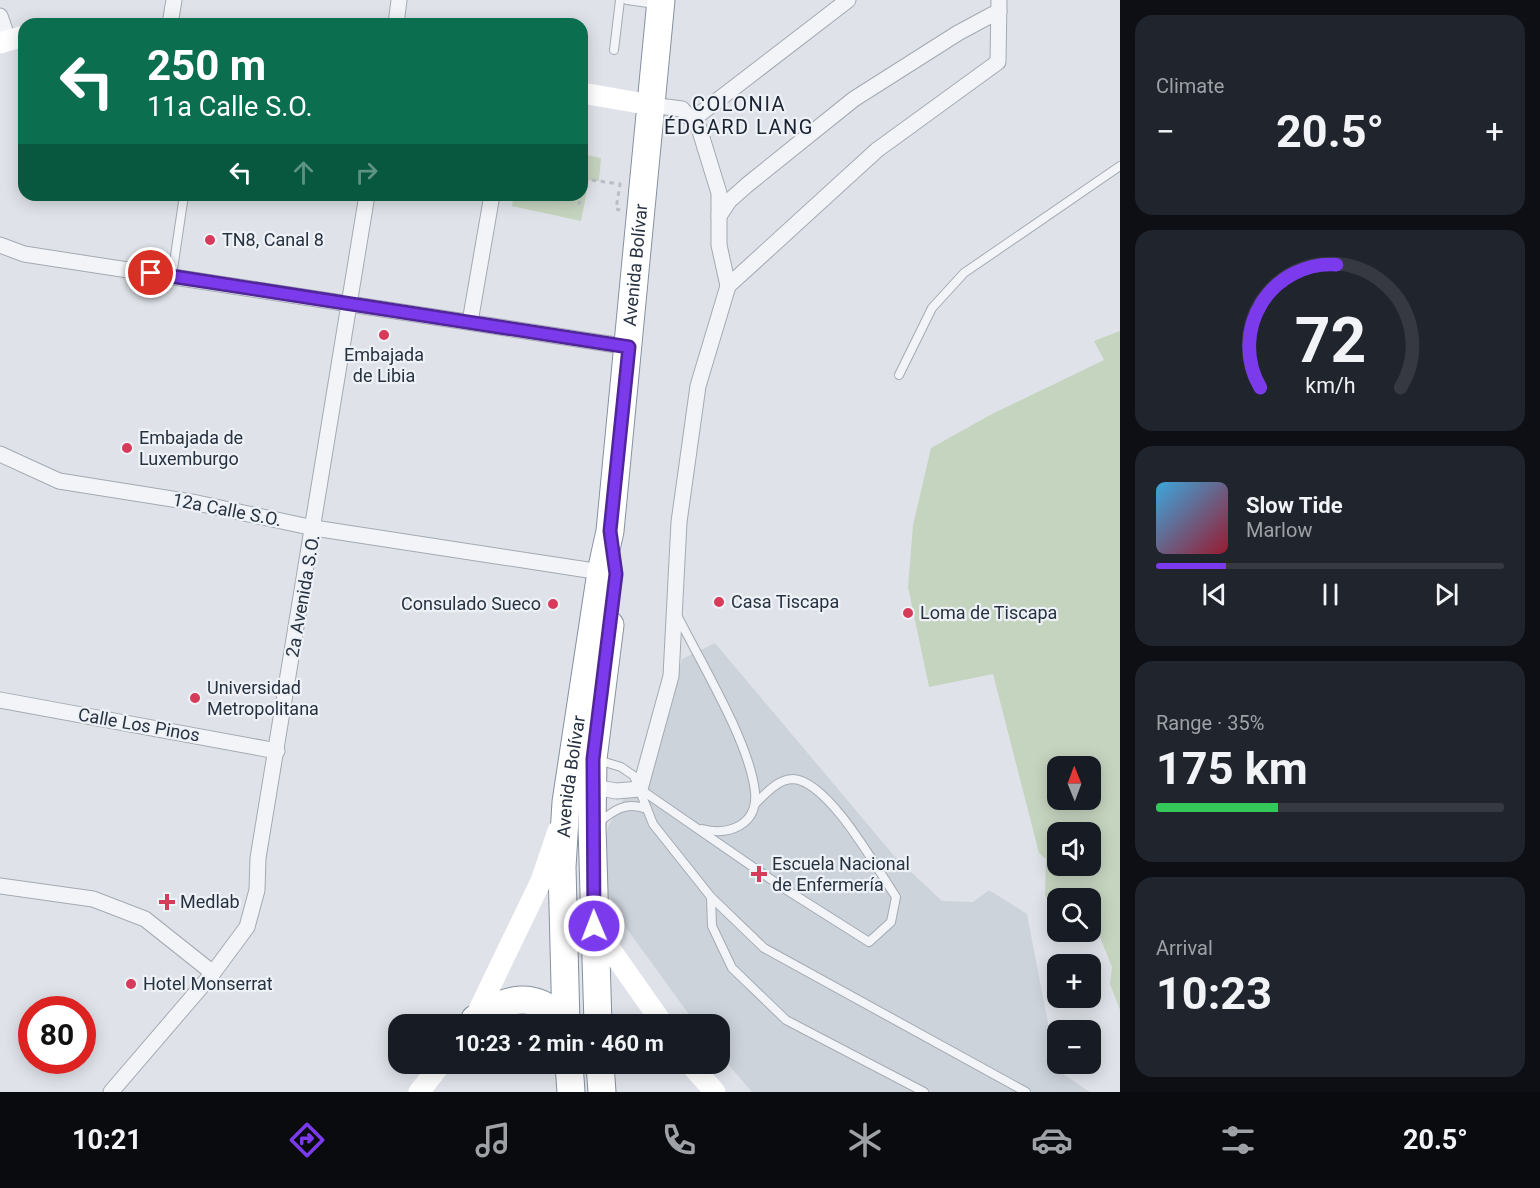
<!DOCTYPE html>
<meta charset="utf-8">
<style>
:root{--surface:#171b24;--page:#20242c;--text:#f1f3f6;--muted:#9ea1a6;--line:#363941;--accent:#7c3aed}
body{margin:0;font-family:Roboto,sans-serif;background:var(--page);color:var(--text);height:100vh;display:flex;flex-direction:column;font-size:22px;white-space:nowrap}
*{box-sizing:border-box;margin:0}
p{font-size:20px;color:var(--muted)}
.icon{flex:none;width:33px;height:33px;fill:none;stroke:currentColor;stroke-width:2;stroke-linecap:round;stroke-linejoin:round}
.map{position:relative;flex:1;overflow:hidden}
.panel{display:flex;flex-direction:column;gap:15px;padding:15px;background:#0d0f14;width:420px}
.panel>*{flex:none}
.guide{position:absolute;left:18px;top:18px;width:570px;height:183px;border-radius:18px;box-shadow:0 3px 15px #0003;background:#0b6e4f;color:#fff;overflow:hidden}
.needle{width:39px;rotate:359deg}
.tools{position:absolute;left:1047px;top:756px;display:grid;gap:12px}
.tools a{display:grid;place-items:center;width:54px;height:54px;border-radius:12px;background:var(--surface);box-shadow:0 3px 15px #0003;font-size:30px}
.speed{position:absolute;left:18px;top:996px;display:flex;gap:12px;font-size:30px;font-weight:700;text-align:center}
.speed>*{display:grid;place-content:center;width:78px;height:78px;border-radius:50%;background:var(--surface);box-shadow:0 3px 15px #0003;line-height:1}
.speed .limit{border:9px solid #d22;background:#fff;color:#111}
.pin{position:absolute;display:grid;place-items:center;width:51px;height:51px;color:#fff;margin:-26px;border:3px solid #fff;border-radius:50%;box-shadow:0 2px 6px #0007}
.me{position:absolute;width:66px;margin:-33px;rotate:359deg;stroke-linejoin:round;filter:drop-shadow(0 0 4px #0008)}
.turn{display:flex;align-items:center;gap:21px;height:126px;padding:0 30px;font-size:27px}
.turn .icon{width:78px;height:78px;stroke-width:2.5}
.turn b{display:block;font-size:42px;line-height:51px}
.lanes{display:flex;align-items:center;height:57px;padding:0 30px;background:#0003;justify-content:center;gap:30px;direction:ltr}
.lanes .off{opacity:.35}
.big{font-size:45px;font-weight:700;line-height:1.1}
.panel .card{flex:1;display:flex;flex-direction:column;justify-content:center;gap:9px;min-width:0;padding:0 21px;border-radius:18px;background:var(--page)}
.panel .dial{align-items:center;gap:0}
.dial svg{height:156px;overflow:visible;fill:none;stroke:var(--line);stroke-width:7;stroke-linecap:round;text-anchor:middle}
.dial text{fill:var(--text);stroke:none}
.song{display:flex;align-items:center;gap:18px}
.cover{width:72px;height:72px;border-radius:9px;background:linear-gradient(135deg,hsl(200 70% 55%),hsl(350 70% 35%))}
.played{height:6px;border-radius:3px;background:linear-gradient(90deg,var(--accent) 20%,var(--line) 20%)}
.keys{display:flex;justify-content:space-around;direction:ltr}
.heat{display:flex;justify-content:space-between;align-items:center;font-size:33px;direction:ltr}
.charge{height:9px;border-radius:4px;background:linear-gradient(90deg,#34c759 35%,var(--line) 0)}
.trip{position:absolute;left:388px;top:1014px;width:342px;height:60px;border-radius:18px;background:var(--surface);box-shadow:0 3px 15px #0003;font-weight:700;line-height:60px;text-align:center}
.tabs{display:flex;height:96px;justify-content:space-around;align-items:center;background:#090b0e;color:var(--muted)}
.tabs .icon{width:42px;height:42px}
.tabs .active{color:var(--accent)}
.tabs b{font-size:27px;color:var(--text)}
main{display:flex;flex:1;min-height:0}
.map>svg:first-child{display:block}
</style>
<main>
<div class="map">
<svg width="1120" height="1092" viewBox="0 0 1120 1092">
<rect width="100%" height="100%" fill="#dfe3e9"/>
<path fill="#cdd3db" d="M715 643 896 858 942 901 973 902 989 890 1027 914 1057 1070 1090 1092H752L720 1055V1024H696L619 918 607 890 603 856 608 827 642 764 666 726 682 659Z"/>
<g fill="#c5d4bf" fill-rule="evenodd">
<path d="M582 154 601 158 599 181 589 180 581 221 512 206 514 195H582Z"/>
<path d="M1120 331V1010L1110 984 1112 967 1099 935 1086 932H1090V898H1058L1057 916 1045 895 1046 859 1039 853 993 674 929 687 908 587 913 525 931 448 992 414 1104 360 1094 341ZM1058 766H1090V800H1058ZM1058 832H1090V866H1058Z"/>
</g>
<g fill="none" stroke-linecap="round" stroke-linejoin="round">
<defs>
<g id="lane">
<path d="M627 0 655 4"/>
<path d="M614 50 620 0"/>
<path d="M172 276 184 195"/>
<path d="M899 375 932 308 964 273 1120 166"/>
<path d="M677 615C700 661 750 743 755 792 758 825 729 836 702 829"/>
<path d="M598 760 621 767 634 776 653 824 711 897 712 926 732 968 786 1020 924 1092"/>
<path d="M640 789 782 887 869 942 891 922 896 897C877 869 829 781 793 779 778 779 765 794 755 804"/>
<path d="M598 823C614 810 626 801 647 809"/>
<path d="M711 897 764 948 1026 1092"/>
</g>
<g id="street">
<path d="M0 16 8 39"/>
<path d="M170 24 174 0"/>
<path d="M396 24 399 0"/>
<path d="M692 120 848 0"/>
<path d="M719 216 729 201 747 185 854 99 958 33 999 11"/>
<path d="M0 245 24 254 629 347"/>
<path d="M728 286 877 150 998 62 999 0"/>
<path d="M470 322 492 195"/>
<path d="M0 454 59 481 197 503 314 528 601 572"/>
<path d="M0 700 277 751"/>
<path d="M588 786 616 791 640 789 671 676 679 522 698 386 728 286 719 245V193L699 128 682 109 651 105"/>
<path d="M0 886 93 899 145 919 213 973"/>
<path d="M111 1092 213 973 247 927 257 890 258 858 367 195"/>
</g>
<g id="highway">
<path d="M475 1019C508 996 534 991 565 1020"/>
<path id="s1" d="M566 1024 562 867 566 802 601 572 610 531 661 0"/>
<path d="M598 1024 592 827 593 759 610 625"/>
<path d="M569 1064 571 1092"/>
<path d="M600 1064 602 1092"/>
</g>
</defs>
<use href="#lane" stroke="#a4aab3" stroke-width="10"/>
<use href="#street" stroke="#a4aab3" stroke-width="17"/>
<use href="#highway" stroke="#8591a1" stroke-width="29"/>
<g stroke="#b9bec4" stroke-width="3" stroke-dasharray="4.5 4.5" stroke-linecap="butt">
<path d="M582 189 584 179 620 184 616 209 620 210"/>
<path d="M579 205 581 195"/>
</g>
<use href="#lane" stroke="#f2f4f7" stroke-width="8"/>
<use href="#street" stroke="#f2f4f7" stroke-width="15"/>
<g stroke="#fff" stroke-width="21">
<path d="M0 43 24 36"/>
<path d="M582 93 651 105"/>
<path d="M594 926 663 1024"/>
<path d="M473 1022 541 881 558 831"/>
<path d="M690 1064 715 1092"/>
<path d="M419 1092 441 1064"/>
</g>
<use href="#highway" stroke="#fff" stroke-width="27"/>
</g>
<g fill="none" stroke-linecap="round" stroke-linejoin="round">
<defs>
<path id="route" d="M151 273 629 347 610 531 616 574 593 759 594 926"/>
</defs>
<use href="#route" stroke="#51269a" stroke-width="15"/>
<use href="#route" stroke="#7c3aed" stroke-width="10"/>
</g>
<g fill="#d73b5a" stroke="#eef2f7" stroke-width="2">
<circle cx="210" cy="240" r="6"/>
<circle cx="384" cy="335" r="6"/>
<circle cx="127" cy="448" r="6"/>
<circle cx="719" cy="602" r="6"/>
<circle cx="553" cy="604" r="6"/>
<circle cx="908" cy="613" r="6"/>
<circle cx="195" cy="698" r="6"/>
<path d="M756 865h6v6h6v6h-6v6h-6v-6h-6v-6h6z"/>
<path d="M164 893h6v6h6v6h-6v6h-6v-6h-6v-6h6z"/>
<circle cx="131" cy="984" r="6"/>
</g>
<g text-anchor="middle" stroke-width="4.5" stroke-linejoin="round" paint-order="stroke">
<g font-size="18" fill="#273241" stroke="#eef2f7" text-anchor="start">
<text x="222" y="246">TN8, Canal 8</text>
<text x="384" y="361" text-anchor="middle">Embajada<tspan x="384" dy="21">de Libia</tspan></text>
<text x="139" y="444">Embajada de<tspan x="139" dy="21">Luxemburgo</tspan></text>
<text x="731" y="608">Casa Tiscapa</text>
<text x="541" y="610" text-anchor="end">Consulado Sueco</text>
<text x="920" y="619">Loma de Tiscapa</text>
<text x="207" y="694">Universidad<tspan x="207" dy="21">Metropolitana</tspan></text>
<text x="772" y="870">Escuela Nacional<tspan x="772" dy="21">de Enfermería</tspan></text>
<text x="180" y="908">Medlab</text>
<text x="143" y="990">Hotel Monserrat</text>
</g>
<g font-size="18" fill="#273241" stroke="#eef2f7">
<text dy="6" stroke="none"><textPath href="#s1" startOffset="764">Avenida Bolívar</textPath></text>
<text transform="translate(227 510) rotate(11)" y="6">12a Calle S.O.</text>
<text transform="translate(303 596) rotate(-80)" y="6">2a Avenida S.O.</text>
<text transform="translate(139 725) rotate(10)" y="6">Calle Los Pinos</text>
<text dy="6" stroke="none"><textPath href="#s1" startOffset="248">Avenida Bolívar</textPath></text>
</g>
<g font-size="20" letter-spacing="1.5" fill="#192332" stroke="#eef2f7">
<text x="739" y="111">COLONIA<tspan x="739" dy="23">ÉDGARD LANG</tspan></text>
</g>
</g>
</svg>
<div class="tools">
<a><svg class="needle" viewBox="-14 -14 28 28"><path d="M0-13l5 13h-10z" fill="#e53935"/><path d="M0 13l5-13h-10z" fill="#9ea1a6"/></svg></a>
<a><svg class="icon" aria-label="sound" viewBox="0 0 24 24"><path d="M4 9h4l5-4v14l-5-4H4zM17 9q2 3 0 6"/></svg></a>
<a><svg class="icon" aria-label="search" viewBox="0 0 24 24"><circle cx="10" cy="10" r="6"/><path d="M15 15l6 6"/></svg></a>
<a>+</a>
<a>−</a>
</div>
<div class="speed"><div class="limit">80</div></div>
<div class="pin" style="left:151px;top:273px;background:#d93025"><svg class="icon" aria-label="arrive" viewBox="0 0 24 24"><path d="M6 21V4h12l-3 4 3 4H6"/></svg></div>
<svg class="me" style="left:594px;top:926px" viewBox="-20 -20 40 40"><circle r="17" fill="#7c3aed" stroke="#fff" stroke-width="3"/><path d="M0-11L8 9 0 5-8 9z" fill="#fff"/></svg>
<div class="trip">10:23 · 2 min · 460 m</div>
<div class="guide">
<div class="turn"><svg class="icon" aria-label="left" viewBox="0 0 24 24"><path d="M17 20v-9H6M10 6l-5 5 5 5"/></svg><div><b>250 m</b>11a Calle S.O.</div></div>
<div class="lanes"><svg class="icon" aria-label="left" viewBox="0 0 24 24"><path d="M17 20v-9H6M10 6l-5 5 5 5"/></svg><svg class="icon off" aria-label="ahead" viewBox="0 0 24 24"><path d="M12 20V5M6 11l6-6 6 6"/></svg><svg class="icon off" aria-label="right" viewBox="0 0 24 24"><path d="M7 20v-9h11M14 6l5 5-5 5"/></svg></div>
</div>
</div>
<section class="panel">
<div class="card"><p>Climate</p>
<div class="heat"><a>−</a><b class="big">20.5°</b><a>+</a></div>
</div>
<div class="card dial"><svg viewBox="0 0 100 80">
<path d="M14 69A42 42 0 1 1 86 69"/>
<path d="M14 69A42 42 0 0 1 53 6" stroke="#7c3aed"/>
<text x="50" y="56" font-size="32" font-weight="700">72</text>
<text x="50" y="72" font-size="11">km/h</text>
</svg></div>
<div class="card">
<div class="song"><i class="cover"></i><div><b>Slow Tide</b><p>Marlow</p></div></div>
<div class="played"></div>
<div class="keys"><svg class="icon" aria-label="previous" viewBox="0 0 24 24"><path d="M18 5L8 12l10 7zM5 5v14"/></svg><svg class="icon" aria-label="pause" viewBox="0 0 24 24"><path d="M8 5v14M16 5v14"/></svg><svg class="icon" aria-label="next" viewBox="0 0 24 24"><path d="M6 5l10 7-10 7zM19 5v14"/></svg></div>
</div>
<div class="card"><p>Range · 35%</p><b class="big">175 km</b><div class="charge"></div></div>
<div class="card"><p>Arrival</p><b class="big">10:23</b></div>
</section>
</main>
<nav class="tabs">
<b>10:21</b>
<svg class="icon active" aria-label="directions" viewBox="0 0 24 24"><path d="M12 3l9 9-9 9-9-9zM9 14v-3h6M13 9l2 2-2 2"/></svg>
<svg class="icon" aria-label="music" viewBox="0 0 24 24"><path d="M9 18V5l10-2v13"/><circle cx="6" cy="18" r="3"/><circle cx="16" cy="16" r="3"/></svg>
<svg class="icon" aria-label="phone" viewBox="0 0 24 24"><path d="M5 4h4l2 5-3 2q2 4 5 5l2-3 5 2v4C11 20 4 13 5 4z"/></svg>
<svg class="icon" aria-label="climate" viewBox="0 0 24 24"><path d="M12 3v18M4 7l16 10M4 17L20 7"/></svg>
<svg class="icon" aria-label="car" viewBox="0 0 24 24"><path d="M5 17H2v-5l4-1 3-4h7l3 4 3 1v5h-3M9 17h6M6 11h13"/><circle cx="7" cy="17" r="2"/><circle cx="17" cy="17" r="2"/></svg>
<svg class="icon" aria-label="filters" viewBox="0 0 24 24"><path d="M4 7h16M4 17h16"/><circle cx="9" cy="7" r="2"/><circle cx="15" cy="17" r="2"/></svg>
<b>20.5°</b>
</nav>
